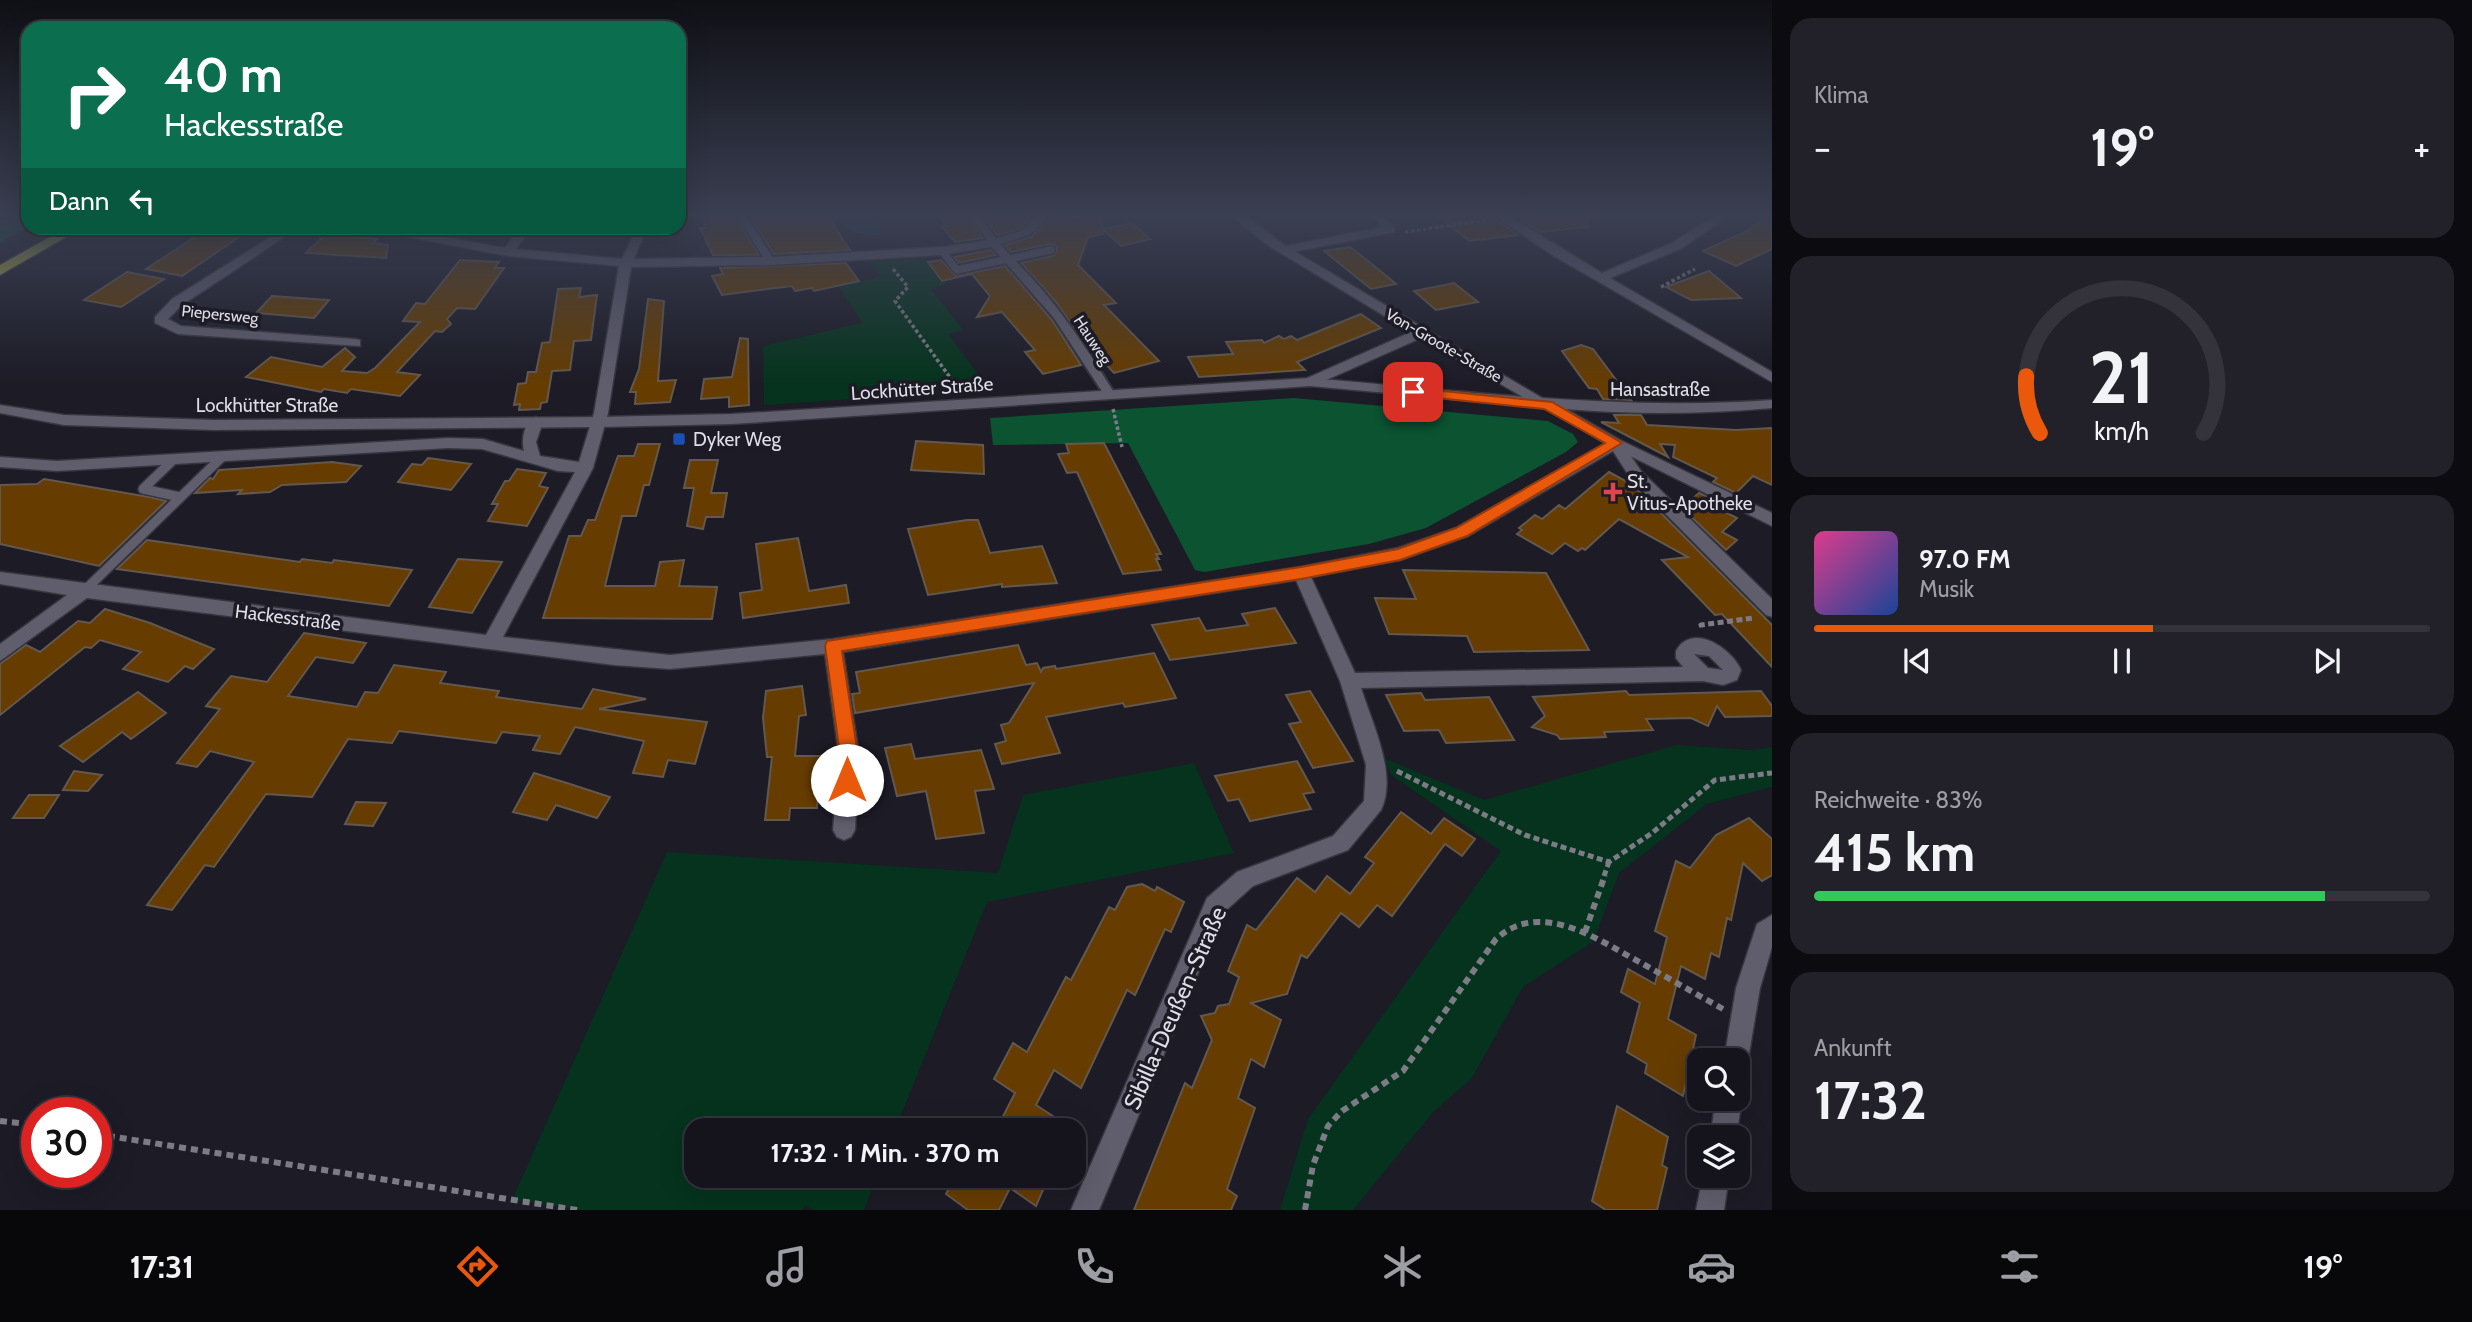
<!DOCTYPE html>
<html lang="de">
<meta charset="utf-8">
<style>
:root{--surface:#15141c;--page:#222129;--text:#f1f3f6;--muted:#9d9ea3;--line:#34333b;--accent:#ea580c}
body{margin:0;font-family:Cabin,sans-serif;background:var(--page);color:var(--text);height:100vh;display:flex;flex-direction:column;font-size:26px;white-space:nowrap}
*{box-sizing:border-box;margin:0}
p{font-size:23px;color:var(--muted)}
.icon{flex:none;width:38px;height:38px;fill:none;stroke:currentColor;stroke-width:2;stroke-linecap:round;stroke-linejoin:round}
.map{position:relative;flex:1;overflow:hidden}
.drawer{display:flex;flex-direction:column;gap:18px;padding:18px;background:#0c0b0f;width:700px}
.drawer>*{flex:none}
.hud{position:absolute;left:21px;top:21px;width:665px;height:214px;border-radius:21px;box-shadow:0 7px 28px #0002,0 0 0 2px var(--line);background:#0b6e4f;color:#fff;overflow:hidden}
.controls{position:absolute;left:1687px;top:1048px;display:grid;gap:14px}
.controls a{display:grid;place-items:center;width:63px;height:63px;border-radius:14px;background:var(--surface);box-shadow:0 7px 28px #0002,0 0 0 2px var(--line);font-size:35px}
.speed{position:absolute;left:21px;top:1097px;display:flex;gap:14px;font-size:35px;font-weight:700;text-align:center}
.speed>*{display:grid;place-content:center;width:91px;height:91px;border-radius:50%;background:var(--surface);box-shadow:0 7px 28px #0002,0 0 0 2px var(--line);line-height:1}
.speed .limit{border:10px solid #d22;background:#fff;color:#111}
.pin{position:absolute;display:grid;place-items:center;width:60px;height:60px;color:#fff;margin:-30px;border-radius:14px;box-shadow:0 4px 10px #0006}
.me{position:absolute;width:77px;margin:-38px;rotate:0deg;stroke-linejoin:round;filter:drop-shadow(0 0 5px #0008)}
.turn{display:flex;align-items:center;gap:24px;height:147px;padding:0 28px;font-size:32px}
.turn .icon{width:91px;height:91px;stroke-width:2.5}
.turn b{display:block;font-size:49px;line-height:60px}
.then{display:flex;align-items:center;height:66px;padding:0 28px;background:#0003;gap:14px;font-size:26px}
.big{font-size:52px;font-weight:800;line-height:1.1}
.drawer .card{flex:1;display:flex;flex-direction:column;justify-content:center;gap:10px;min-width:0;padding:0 24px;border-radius:21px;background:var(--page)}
.drawer .dial{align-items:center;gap:0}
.dial svg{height:182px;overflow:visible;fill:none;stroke:var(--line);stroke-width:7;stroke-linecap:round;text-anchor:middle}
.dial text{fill:var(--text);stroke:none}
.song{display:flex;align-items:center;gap:21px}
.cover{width:84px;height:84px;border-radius:10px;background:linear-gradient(135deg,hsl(330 70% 55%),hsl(220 70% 35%))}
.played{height:7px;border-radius:4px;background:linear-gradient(90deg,var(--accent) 55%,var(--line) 55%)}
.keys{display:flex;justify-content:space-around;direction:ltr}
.heat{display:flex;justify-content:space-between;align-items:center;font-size:38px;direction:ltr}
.charge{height:10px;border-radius:5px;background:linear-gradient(90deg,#34c759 83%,var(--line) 0)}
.trip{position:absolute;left:684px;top:1118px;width:402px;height:70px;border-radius:21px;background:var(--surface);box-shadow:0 7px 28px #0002,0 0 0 2px var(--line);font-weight:800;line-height:70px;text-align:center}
.dock{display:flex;height:112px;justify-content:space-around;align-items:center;background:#08080b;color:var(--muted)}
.dock .icon{width:49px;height:49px}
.dock .on{color:var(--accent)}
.dock b{font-size:32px;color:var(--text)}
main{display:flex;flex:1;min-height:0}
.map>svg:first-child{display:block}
</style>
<main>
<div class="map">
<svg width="1772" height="1210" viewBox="0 0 1772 1210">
<rect width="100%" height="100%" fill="#1c1b26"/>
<g fill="#05331d">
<path d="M924 258 946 284 931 289 963 330 948 334 990 390 764 405 763 346 862 323 839 286 881 277 871 262Z"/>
<path d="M1677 745 1750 750 1772 747V787L1707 804 1619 873 1593 942 1523 987 1472 1078 1433 1112 1353 1210H1280L1308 1119 1501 851 1391 775 1386 759 1484 800Z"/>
<path d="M1194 763 1234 853 987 902 895 1130H696V1176H877L864 1210H814L805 1205 803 1210H580L512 1200 667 852 998 873 1023 795Z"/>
</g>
<g fill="#0b5331">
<path d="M0 214H28V227L0 243Z"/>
<path d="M1294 398 1548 421 1573 434 1578 442 1566 452 1426 528 1369 544 1204 572 1195 570 1128 443 993 445 990 418Z"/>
</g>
<path fill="#0f414a" d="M832 214H877L881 235C859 237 845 231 832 214Z"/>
<g fill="#663c00" stroke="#63584d" stroke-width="2">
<path d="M702 214H734L759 255H713L700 228H706Z"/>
<path d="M748 214H826L850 250 774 254Z"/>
<path d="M937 214H968L983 238 955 242 942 227 947 226Z"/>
<path d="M982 214H1035L1020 229 997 235Z"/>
<path d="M1055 214H1101L1103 234 1088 237 1078 265 1116 303 1104 305 1159 361 1114 373 1102 360 1097 361 1056 302 1021 263 1053 256 1057 251 1056 246 1050 244 1011 252 1005 245 1031 237Z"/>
<path d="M1435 214H1489L1518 235 1469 241Z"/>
<path d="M1511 214H1587L1588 227 1541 232Z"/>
<path d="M1771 214 1772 249 1736 266 1703 251 1747 231Z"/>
<path d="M1129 224 1134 225 1150 239 1121 246 1103 229Z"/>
<path d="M204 231 239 237 182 276 146 269Z"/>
<path d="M326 234 377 239 373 243 388 245 386 258 306 253Z"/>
<path d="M1350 247 1368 261 1396 284 1371 289 1324 251Z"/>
<path d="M991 250 996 255 959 263 954 257Z"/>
<path d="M460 260 499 262 495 268H504L475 309 457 308 447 319 451 324 442 332 435 331 397 372 420 375 400 396 351 389 347 393 324 389 321 392 246 377 271 357 322 367 345 348 355 357 342 371 367 373 375 368 420 322 403 321 416 303 425 304Z"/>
<path d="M941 260 956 276 1005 266 1052 320 1081 365 1043 374 1025 352 1035 350 1002 312 977 317 990 296 972 274 942 281 928 262Z"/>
<path d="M846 263 859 281 814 291 812 288 795 291 792 286 722 295 712 276 723 274 720 268Z"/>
<path d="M1709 271 1741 298 1691 300 1666 287Z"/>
<path d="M127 272 164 279 121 307 84 300Z"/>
<path d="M1454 283 1478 302 1436 310 1414 291Z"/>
<path d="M581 288 579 297 597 295 591 340 574 341 570 370 552 371 547 402 541 403 540 409 519 410 520 404 514 405 518 384 526 383 528 372H536L542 343 550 342 558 289Z"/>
<path d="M272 296 329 300 314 318 256 313Z"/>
<path d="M648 299 664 301 658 381 676 380 670 402 635 404 636 392H630L639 369Z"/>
<path d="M1361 314 1381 328 1297 362 1305 370 1199 377 1188 357 1233 354 1226 342 1262 340 1264 343 1279 336 1284 339 1291 336 1297 340Z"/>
<path d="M740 338 748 339 749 405 729 407V397L701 399 704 379 732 377Z"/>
<path d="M1581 345 1593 349 1631 400 1603 399 1597 389 1589 388 1562 351Z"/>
<path d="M1614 415H1641L1647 425 1736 430 1772 428V485L1753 476 1736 493 1713 482 1717 478 1673 457 1675 445 1660 444 1668 457 1601 422 1619 423Z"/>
<path d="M916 441 983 445 984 474 911 470Z"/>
<path d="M1104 443 1161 554H1156L1159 559H1156L1161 570 1123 574 1077 472 1067 473 1058 454 1069 453 1066 444Z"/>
<path d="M638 444H660L649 485H644L636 516H622L605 586H655L660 562 684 560 679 586 717 587 712 619 543 618 569 536H581L588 520H595L618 456H634Z"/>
<path d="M428 458 471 464 451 490 398 482 412 464 422 465Z"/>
<path d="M690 460H718L711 493H727L723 517H706L703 529 687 526 694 488H684Z"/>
<path d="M332 462 361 466 346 482 282 485 270 492 238 494 242 490 195 493 210 478 213 479 219 470Z"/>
<path d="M517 469 546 473 539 486 548 488 537 508 527 526 488 521 498 504H492L505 481H509Z"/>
<path d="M1609 472 1633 485 1772 625V667L1722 614 1715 615 1662 560 1688 557 1619 519 1585 550 1582 548 1578 551 1565 543 1552 554 1517 534 1522 530 1519 528 1535 515 1542 519 1559 505 1565 509Z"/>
<path d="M44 479 149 497 166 501 99 566 0 544V485L37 484Z"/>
<path d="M1699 493 1723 505 1719 509 1737 518 1722 532 1737 540 1726 550 1682 508Z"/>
<path d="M967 520H978L990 553 1042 546 1057 583 1002 587V584L928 595 908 529Z"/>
<path d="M798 538 809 591 846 585 849 603 743 618 740 593 762 590 756 544Z"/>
<path d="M147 540 300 562 302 559 332 563 334 560 412 570 389 606 117 569Z"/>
<path d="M458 559 502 562 472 613 429 607Z"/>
<path d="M1403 570 1546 573 1589 650 1474 652 1467 636 1389 634 1375 598 1416 599Z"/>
<path d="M1275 608 1296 643 1170 660 1152 625 1199 618 1206 631 1248 625 1242 614Z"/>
<path d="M105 609 150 623 214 649 193 669 185 666 168 682 123 669 141 652 100 640 91 648 85 647 0 715V664L26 645 40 652 78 621 90 623Z"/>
<path d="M304 633 366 643 353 663 316 657 288 696 357 707 365 692 378 693 394 665 446 672 440 683 499 691 496 697 582 709 593 689 646 699 599 709 707 722 695 764 668 760 663 777 633 773 644 741 575 727 560 754 533 750 540 736 502 732 496 743 399 731 392 743 348 739 312 797 266 794 214 867 205 865 172 910 147 905 254 762 210 751 197 767 177 763 220 709 206 706 231 676 267 682Z"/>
<path d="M1018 645 1026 665 1037 663 1041 672 1043 668 1055 666 1056 669 1154 653 1176 698 1125 707 1123 703 1046 717 1060 753 1002 764 995 744 1006 741 1001 725 1009 723 1034 683 855 713 852 694 860 693 856 672Z"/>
<path d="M802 686 806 715 799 716 795 756H821L817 808H790L789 820H765L772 757H767L763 718 766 691Z"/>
<path d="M1310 691 1329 722 1353 761 1313 768 1289 724 1301 722 1286 695Z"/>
<path d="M1626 691 1629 695 1761 691 1772 706V716L1725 717 1717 706 1708 726 1691 718 1646 719 1653 730 1604 732 1606 737 1560 739 1557 735 1532 727 1545 716 1533 697Z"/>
<path d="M138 692 166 713 131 739 122 732 83 762 60 746Z"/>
<path d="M1421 693 1425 700 1489 697 1514 740 1446 743 1439 730 1404 731 1386 695Z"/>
<path d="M911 744 915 759 981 750 994 789 975 791 984 833 936 839 926 791 897 796 885 748Z"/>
<path d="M1297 761 1314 792 1303 794 1311 809 1250 821 1239 799 1228 801 1215 776Z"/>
<path d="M74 771 102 775 88 791 63 790Z"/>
<path d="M534 773 570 784 610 797 597 818 556 805 547 820 513 812Z"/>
<path d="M29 795H59L44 818H13Z"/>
<path d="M356 802 386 803 373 826 345 824Z"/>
<path d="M1401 812 1431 834 1444 818 1475 839 1462 856 1445 844 1392 916 1377 905 1359 927 1341 913 1307 958 1301 955 1287 994 1251 1003 1281 1020 1264 1067 1251 1059 1238 1098 1255 1108 1227 1189 1237 1196 1231 1210H1134L1185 1083 1192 1088 1212 1040 1201 1016 1215 1013 1218 1006 1229 1004 1239 977 1228 971 1247 925 1256 930 1297 878 1315 892 1327 876 1350 894 1374 863 1365 857Z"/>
<path d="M1749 818 1772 839V875L1762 881 1743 863 1731 920 1727 918 1719 957 1711 953 1705 979 1681 966 1668 1019 1696 1035 1683 1096 1645 1073 1647 1064 1627 1052 1640 1003 1621 992 1628 969 1655 984 1667 937 1655 931 1676 861 1690 868 1716 835Z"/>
<path d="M1142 884 1155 891 1157 887 1184 902 1171 932 1165 929 1135 995 1127 990 1081 1088 1054 1070 1036 1105 1074 1130H996L1015 1093 994 1079 1013 1043 1027 1052 1066 977 1071 980 1109 907 1115 910 1127 887Z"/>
<path d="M1617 1106 1668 1137 1662 1165 1667 1168 1657 1210H1606L1592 1201Z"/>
<path d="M955 1176H1049L1036 1206 1010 1188 999 1210H968L946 1194Z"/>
</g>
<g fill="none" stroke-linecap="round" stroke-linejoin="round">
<defs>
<g id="service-far1">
<path d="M1284 250 1391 229 1374 214"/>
<path d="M942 251 957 270 1051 250"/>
</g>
<g id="service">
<path d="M173 460 143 489 180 497"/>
<path d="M84 591 223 456"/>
</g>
<g id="pedestrian">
<path d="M736 214H745L775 261 773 263H767Z"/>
<path d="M970 214H979C996 244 1022 266 1044 292 1071 324 1093 359 1115 394L1113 396H1105L1054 318 992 247Z"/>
</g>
<g id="minor">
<path d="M1039 214H1052L1029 235 991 247 942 255 770 265 631 267 608 413 593 468 503 637 670 655 833 639 1301 567 1398 548 1456 528 1615 438 1620 440 1641 471 1772 599V617L1766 615 1631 479 1613 451 1468 536 1400 560 1311 577 1355 673 1683 667 1676 658V651C1692 622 1731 648 1741 670L1737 680 1723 685 1703 681 1361 688C1372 723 1398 775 1381 810L1348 850 1253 886 1223 913 1099 1210H1071L1207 898 1237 872 1333 836 1364 801 1366 765 1340 681 1296 580 843 652 859 755 855 830 851 837 844 840 837 837 833 830 839 755 825 654 670 669 614 665 87 598 0 661V644L67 595 0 584V572L486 635 575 472 558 471 482 449 448 448 57 471 0 467V457L57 461 448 438 483 439 524 451C521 440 524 421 536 417L543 422 536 442 540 456 579 462 594 413 619 266 508 256 378 231 373 228H394L505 248 520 228H531L516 249 622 259 637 228H647L634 259 770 257 942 247 990 240 1021 231ZM1694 654 1709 656 1723 670 1708 668Z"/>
<path d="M1230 214H1243L1287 247 1554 405 1547 409 1542 408 1421 338 1315 385H1305V379L1411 332 1266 244Z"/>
<path d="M1492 214H1506L1602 273 1672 243 1718 214H1732L1680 249 1610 278 1772 372V382L1554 256Z"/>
<path d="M285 228H298L182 305 168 319 181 326 355 339 360 340V346L178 334 155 323V317L172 299Z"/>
<path d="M1772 915V947L1760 988 1748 1060 1745 1069 1738 1072V1060H1724L1736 988 1757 924Z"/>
<path d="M1738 1090 1742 1099 1736 1138H1710L1716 1099H1738Z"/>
<path d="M1703 1176H1729L1724 1210H1696Z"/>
</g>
<path id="tertiary" d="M1310 378C1464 391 1617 411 1772 400V408C1703 414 1635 415 1566 409L1620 440 1772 513V526L1610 446 1544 407 1310 386 732 424 599 427 214 430 64 425 0 413V405L64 415 214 420 599 417 732 414Z"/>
<path id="motorway" d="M66 228H82L0 275V265Z"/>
</defs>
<use href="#service-far1" stroke="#37363f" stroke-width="10"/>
<use href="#service" stroke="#37363f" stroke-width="12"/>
<use href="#pedestrian" stroke="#37363f" stroke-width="4"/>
<use href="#minor" stroke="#37363f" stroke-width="3"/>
<use href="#tertiary" stroke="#37363f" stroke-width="3"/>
<use href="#motorway" stroke="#37363f" stroke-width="3"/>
<g stroke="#7d7c86" stroke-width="3.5" stroke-dasharray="3.5 2.5" stroke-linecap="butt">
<path d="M1060 217 1136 214"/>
<path d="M1405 232 1487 220"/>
<path d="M893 269 908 287 895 301 959 390"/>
<path d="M1661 287 1695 269"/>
<path d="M1113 409 1122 447"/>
</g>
<g stroke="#7d7c86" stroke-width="5" stroke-dasharray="6 3.5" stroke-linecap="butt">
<path d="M1702 627 1701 625 1753 618"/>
<path d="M1397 771 1525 835 1609 862 1652 833 1715 780 1772 773"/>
<path d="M1604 876 1609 862"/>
</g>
<g stroke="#7d7c86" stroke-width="6" stroke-dasharray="7 5" stroke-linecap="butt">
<path d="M1585 932 1605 875"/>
<path d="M0 1121 37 1125"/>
<path d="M96 1134 577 1210"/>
<path d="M1305 1210 1313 1165 1328 1126 1342 1111 1403 1071 1496 939C1541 898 1600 941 1643 964 1670 979 1696 994 1723 1009"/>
</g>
<use href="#service-far1" stroke="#605e6d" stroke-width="7"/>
<use href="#service" stroke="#605e6d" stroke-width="9"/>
<use href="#pedestrian" fill="#605e6d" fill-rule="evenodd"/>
<use href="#minor" fill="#605e6d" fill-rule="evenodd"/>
<use href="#tertiary" fill="#605e6d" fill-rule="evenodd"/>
<use href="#motorway" fill="#b4b241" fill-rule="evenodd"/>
</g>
<linearGradient id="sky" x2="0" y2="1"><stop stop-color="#0f0f15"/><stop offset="0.56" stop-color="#3a3f52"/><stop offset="1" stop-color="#3a3f52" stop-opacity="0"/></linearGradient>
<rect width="1772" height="384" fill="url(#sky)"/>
<path fill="#ea580c" stroke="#983908" stroke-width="2" d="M1413 388 1552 402 1622 443 1467 536 1400 560 1301 579 842 651 858 755 854 786 847 788 841 786 838 780 840 755 825 646 827 641 1301 567 1398 549 1456 528 1605 443 1544 409 1408 395V389Z"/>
<rect fill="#1a4fb4" stroke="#1c1b26" stroke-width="2.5" x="672" y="432" width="14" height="14" rx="3.5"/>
<path fill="#e0444e" stroke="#1c1b26" stroke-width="2.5" d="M1609.5 481.5h7v7h7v7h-7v7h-7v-7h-7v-7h7z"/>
<g text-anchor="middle" stroke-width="7" stroke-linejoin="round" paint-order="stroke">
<g font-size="16" fill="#dfdee7" stroke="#1c1b26">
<text transform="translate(220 314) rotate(6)" y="6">Piepersweg</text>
<text transform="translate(1093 340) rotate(57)" y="6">Hauweg</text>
<text transform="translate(1444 345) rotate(30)" y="6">Von-Groote-Straße</text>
</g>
<g font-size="19" fill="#dfdee7" stroke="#1c1b26">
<text transform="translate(922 388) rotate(-4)" y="7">Lockhütter Straße</text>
<text x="1660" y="396">Hansastraße</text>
<text x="267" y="412">Lockhütter Straße</text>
<text transform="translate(288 617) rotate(7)" y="7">Hackesstraße</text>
</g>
<g font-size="19" fill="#dfdee7" stroke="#1c1b26" text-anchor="start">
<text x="693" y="446">Dyker Weg</text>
<text x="1627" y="488">St.<tspan x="1627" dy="22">Vitus-Apotheke</tspan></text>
</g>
<g font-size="23" fill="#dfdee7" stroke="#1c1b26">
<text transform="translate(1175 1008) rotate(-66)" y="8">Sibilla-Deußen-Straße</text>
</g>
</g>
</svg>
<div class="controls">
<a><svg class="icon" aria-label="search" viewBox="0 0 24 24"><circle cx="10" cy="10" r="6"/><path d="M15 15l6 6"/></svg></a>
<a><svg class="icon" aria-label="layers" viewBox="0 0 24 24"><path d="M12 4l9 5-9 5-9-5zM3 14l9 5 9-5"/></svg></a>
</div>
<div class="speed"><div class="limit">30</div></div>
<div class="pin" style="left:1413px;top:392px;background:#d93025"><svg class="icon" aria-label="arrive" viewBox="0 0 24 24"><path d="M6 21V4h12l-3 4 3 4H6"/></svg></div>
<svg class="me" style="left:847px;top:780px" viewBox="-20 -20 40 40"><circle r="19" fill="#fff"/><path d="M0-13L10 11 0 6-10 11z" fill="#ea580c"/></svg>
<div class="trip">17:32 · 1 Min. · 370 m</div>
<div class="hud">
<div class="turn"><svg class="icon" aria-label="right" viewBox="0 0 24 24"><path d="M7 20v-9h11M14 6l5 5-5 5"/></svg><div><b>40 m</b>Hackesstraße</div></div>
<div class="then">Dann<svg class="icon" aria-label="left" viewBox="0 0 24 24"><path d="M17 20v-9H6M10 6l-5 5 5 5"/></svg></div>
</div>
</div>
<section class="drawer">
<div class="card"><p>Klima</p>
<div class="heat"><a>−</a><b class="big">19°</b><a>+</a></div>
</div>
<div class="card dial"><svg viewBox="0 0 100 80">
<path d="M14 69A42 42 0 1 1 86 69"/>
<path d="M14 69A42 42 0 0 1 8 44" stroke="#ea580c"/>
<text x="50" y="56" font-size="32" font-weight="700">21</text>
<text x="50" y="72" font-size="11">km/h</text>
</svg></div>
<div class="card">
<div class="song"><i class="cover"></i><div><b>97.0 FM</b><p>Musik</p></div></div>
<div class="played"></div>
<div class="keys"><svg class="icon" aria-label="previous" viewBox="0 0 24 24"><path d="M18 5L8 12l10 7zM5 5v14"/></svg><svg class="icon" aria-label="pause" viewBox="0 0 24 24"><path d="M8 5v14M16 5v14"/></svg><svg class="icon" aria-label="next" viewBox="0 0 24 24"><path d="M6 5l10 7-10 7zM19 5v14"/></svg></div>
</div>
<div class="card"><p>Reichweite · 83%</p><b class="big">415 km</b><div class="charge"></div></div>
<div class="card"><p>Ankunft</p><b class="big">17:32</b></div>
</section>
</main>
<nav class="dock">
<b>17:31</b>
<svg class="icon on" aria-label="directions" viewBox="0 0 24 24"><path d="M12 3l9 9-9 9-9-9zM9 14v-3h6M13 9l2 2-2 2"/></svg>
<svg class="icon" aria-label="music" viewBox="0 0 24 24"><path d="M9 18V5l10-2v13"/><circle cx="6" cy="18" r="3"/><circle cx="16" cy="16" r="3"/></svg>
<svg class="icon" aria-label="phone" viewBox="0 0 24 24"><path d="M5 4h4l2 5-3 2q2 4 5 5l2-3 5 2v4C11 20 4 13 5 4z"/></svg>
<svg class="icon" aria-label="climate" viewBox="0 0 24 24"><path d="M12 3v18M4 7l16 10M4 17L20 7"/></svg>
<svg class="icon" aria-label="car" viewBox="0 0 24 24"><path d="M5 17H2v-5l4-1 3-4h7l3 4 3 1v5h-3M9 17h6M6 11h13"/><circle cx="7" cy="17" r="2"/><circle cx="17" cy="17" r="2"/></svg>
<svg class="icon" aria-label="filters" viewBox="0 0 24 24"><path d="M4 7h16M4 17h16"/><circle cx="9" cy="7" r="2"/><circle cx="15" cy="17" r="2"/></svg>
<b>19°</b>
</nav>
